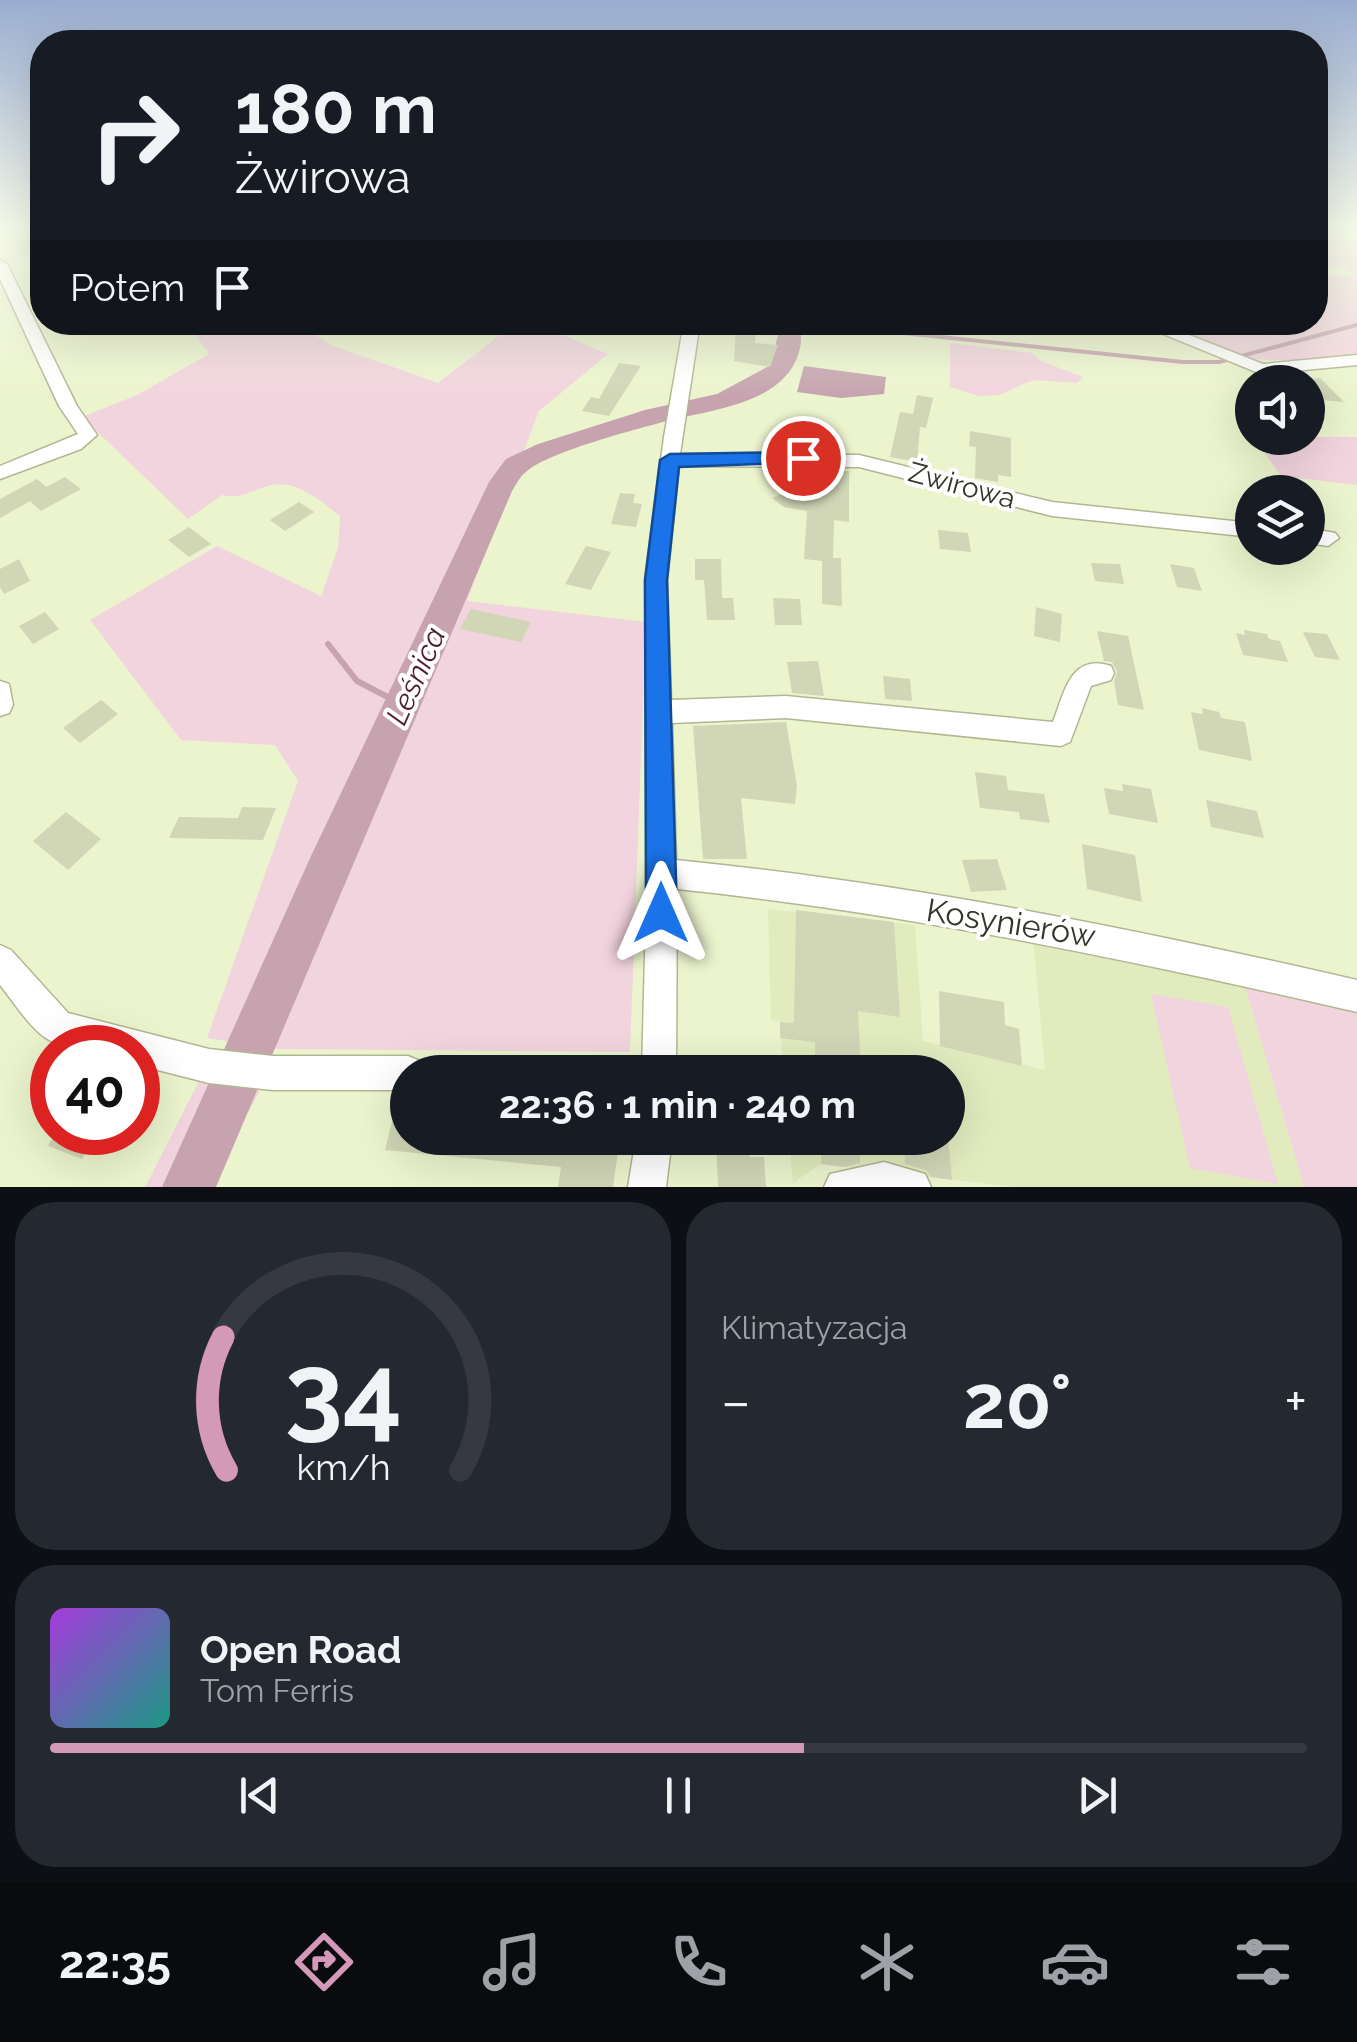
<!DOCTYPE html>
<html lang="pl">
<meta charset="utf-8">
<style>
:root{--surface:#171b24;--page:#242831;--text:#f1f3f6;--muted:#9ea1a6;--line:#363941;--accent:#d498b8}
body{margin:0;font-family:Raleway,sans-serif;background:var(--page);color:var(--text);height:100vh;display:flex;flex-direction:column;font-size:38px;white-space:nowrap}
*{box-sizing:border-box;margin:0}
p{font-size:32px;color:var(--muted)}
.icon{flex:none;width:55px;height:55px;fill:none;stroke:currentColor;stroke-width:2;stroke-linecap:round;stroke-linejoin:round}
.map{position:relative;height:1187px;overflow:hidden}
.drawer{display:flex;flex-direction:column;gap:15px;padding:15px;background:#0d0f14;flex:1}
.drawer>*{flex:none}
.top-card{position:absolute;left:30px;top:30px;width:1298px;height:305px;border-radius:40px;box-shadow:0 10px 40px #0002;background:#171b24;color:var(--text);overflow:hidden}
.fabs{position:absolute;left:1235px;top:365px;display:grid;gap:20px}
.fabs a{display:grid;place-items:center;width:90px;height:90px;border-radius:50%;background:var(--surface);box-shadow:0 10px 40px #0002;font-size:50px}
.speed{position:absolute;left:30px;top:1025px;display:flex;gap:20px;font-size:50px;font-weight:700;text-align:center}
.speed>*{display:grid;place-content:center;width:130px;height:130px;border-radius:50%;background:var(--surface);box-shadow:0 10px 40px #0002;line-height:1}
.speed .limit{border:15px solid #d22;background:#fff;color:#111}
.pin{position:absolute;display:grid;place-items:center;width:85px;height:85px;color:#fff;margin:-42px;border:5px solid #fff;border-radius:50%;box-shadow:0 2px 10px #0007}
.me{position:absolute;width:110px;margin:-55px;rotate:0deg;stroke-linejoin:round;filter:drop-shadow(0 0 8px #0008)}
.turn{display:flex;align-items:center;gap:35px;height:210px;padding:0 40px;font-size:45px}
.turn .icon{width:130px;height:130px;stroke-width:2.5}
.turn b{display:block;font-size:70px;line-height:85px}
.then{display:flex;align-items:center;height:95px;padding:0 40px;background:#0003;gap:20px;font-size:38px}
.big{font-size:75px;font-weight:700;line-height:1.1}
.drawer .tile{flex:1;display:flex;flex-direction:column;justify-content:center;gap:15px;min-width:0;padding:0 35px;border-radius:40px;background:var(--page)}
.drawer .dial{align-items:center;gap:0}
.dial svg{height:260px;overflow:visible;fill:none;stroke:var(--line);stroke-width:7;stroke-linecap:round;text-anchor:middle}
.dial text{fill:var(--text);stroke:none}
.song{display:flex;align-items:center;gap:30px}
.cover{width:120px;height:120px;border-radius:15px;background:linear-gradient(135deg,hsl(280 70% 55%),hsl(170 70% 35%))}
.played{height:10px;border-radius:5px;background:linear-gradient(90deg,var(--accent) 60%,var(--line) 60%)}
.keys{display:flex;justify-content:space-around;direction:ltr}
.heat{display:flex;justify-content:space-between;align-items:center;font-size:55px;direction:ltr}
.drawer .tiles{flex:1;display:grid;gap:15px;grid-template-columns:1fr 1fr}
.tile:last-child{grid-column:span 2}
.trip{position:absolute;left:390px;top:1055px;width:575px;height:100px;border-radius:50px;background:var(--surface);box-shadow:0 10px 40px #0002;font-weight:700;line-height:100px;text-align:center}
.dock{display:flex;height:160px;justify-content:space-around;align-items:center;background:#090b0e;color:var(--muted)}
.dock .icon{width:70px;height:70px}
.dock .current{color:var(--accent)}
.dock b{font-size:45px;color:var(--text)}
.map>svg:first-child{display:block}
</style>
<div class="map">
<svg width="1357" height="1187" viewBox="0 0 1357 1187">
<rect width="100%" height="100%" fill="#ecf4ce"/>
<path fill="#e2ebbe" d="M768 909 915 925 923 1041 1045 1070 1033 938 1244 982 1304 1187H1015L821 1164 793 1183 789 1138H948V1072H783L780 1022 771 1020Z"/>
<g fill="#f2d4de">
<path d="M1315 237 1357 241V362L1247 359 1147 323 1315 322V275L1355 277 1346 267 1315 264Z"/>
<path d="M187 323H297L331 345 438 383 515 323H535L608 354 539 411 467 601 646 622 630 1052 278 1049 207 1038 298 781 275 745 181 740 90 620 217 546 321 596 338 548 340 516C320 501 296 478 268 486 249 491 243 499 222 495L188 519 82 417 137 395 209 354Z"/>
<path d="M950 343 1032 353 1041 361 1083 377 1077 383 1033 380 999 395 979 396 950 387Z"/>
<path d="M1315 437H1357V485L1281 476 1264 452Z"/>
<path d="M1244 983 1357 1011V1187H1304Z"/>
<path d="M1151 994 1228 1007 1278 1184 1190 1168Z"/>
<path d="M200 1079 260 1091 206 1187H145Z"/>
</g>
<path fill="#c6a3af" d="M804 366 886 377 884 394 841 398 797 392Z"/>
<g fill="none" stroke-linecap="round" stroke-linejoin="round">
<path stroke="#c6a3af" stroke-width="4" d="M788 322 789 327H845L1183 362H1219L1357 325"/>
<path stroke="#c6a3af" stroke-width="6" d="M328 644 357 681 403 705"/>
<path fill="#c6a3af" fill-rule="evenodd" d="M781 322H797C802 333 802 341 799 352 784 405 708 410 663 422 633 430 546 453 526 472 520 476 516 485 512 491L216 1187H162L311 856 489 482 506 459 538 444 645 410 717 394 771 365Z"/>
</g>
<g fill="#d0d6b6">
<path d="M9 230H34L42 251 23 256Z"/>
<path d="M736 326 756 327 755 343 778 345 770 367 734 361Z"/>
<path d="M619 363 641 366 609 416 582 411 591 397 599 399Z"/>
<path d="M1320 378 1344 402 1308 399V379Z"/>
<path d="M917 395 933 398 926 428 920 427 917 462 890 457 900 412 913 414Z"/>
<path d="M970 431 1011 438V477L998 475V482L975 478 976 447 969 446Z"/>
<path d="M820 471H849V522L834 520 833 558H841L842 606 822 604V561L804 559 807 511 784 507 772 498 782 494 783 488 820 494Z"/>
<path d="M65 477 81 489 41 511 30 501 0 518V499L37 479 46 487Z"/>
<path d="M620 493 635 494 633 503 642 504 636 527 611 524Z"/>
<path d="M299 502 314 512 285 531 270 520Z"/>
<path d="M189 527 211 544 189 557 168 540Z"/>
<path d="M938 530 968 533 971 552 940 549Z"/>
<path d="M586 546 611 552 591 590 565 584Z"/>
<path d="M19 559 30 581 4 594 0 587V569Z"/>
<path d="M695 559H721L722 598H733L735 620H707L704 580H695Z"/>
<path d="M1091 563 1120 564 1124 584 1095 581Z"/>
<path d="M1170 564 1194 568 1202 591 1177 587Z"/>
<path d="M773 598 800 599 802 625H775Z"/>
<path d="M1036 607 1062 614 1060 642 1034 636Z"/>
<path d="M471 609 531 622 521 642 460 629Z"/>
<path d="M45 612 59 629 33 644 19 626Z"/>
<path d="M1244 630 1267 634 1269 639 1280 641 1288 662 1243 655 1236 633 1245 635Z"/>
<path d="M1097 631 1128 636 1144 710 1118 705 1114 682 1117 672 1112 662 1104 661Z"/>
<path d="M1303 632 1327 634 1340 660 1315 657Z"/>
<path d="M818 661 824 696 792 693 787 662Z"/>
<path d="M883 676 910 679 912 701 885 699Z"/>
<path d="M101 700 118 714 80 743 63 728Z"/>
<path d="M1202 708 1219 712 1221 718 1245 722 1252 761 1199 750 1191 712 1203 714Z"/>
<path d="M786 722 797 786 795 804 741 798 747 859H703L693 726Z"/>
<path d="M975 772 1006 776 1008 790 1044 794 1050 823 1020 819 1019 812 980 808Z"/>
<path d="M1122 784 1151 789 1158 823 1109 814 1104 788 1123 791Z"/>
<path d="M1206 800 1257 811 1264 838 1211 827Z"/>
<path d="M242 807 276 808 263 840 169 838 179 817 238 818Z"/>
<path d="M66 812 101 839 68 870 33 841Z"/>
<path d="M1082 844 1135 855 1142 902 1087 889Z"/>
<path d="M997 859 1007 890 971 892 962 860Z"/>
<path d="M796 910 894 922 900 1017 858 1011 861 1072H815V1042L780 1038V1022L794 1023Z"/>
<path d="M939 991 1004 1002 1005 1025 1019 1029 1022 1066 940 1046Z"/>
<path d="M399 1094H408V1138H620L613 1187H558L561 1167 385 1150Z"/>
<path d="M56 1132H99L82 1159 48 1146Z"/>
<path d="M716 1138H749L750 1157H764L766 1187H718Z"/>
<path d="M821 1138H859L860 1163 844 1167 821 1164Z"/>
<path d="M904 1138H948L952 1180 931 1177 926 1170 905 1164Z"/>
</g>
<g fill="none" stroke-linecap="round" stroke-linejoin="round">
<defs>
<g id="minor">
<path d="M0 260 7 264 77 406 97 435 81 449 0 479V466L78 434 59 406 0 279Z"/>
<path d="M684 322H700L680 454 859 455 1052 502 1252 523V537L1052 516 859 467 679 466 667 580 671 700 786 696 1053 722C1064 693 1071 652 1111 666L1114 673 1111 680 1091 686 1070 742 1061 746 786 718 672 723 676 860C906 883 1132 928 1357 980V1012C1132 960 907 913 677 889L676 1072H642L647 873 645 580 664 437Z"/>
<path d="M1134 322H1156L1263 364 1357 355V365L1261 374Z"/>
<path d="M1308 528 1335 533 1339 538 1328 546 1308 543Z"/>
<path d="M0 681 9 684 13 705 9 713 0 716Z"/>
<path d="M0 945 11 950 68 1013 209 1049 273 1056H408L420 1061 425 1072H408V1090H273L209 1083 138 1065V1048C111 1048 73 1054 49 1040 30 1029 14 1002 0 985Z"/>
<path d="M636 1138H672L666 1187H628Z"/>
<path d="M884 1162 925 1174 931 1187H824L830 1174Z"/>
</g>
</defs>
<use href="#minor" stroke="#b0b793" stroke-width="3"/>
<use href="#minor" fill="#fff" fill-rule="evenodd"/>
</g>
<linearGradient id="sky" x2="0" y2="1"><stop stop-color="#9aadd1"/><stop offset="0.58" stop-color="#f6fae9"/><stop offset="1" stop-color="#f6fae9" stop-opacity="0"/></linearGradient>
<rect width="1357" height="396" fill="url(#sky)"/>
<path fill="#1a73e8" stroke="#114b97" stroke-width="2.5" d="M803 452 812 458 810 462 679 467 667 580 677 913 672 924 661 929 650 924 646 913 645 580 660 460 670 454Z"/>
<g text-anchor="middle" stroke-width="8" stroke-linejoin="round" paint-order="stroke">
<g font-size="28" fill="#333627" stroke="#fff">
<text transform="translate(962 485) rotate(15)" y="10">Żwirowa</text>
</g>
<g font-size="30" font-style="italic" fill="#4d1e32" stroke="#fff">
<text transform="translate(416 676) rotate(-66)" y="10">Leśnica</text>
</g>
<g font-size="32" fill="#333627" stroke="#fff">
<text transform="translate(1011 923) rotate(9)" y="11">Kosynierów</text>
</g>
</g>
</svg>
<div class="fabs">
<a><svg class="icon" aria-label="sound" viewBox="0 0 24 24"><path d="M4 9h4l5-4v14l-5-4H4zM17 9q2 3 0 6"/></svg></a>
<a><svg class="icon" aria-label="layers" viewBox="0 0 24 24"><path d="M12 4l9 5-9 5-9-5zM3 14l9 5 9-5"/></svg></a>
</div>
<div class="speed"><div class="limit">40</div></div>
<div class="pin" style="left:803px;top:458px;background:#d93025"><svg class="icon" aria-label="arrive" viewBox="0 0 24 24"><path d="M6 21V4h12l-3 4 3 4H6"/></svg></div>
<svg class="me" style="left:661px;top:913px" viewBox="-20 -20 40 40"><path d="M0-17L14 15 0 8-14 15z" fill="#1a73e8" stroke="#fff" stroke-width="4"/></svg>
<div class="trip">22:36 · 1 min · 240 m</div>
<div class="top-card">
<div class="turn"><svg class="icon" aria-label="right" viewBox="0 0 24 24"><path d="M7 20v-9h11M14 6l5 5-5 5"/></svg><div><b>180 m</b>Żwirowa</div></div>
<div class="then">Potem<svg class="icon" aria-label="arrive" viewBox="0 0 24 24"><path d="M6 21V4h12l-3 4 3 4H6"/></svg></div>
</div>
</div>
<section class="drawer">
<div class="tiles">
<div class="tile dial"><svg viewBox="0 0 100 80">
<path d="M14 69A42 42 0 1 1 86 69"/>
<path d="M14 69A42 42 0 0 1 13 28" stroke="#d498b8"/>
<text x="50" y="56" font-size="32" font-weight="700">34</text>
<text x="50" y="72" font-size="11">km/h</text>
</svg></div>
<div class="tile"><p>Klimatyzacja</p>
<div class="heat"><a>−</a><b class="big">20°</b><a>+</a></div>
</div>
<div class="tile">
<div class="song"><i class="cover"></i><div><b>Open Road</b><p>Tom Ferris</p></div></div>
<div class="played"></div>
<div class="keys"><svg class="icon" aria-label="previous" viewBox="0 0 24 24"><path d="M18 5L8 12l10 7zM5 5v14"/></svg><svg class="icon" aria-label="pause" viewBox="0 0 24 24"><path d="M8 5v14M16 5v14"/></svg><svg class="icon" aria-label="next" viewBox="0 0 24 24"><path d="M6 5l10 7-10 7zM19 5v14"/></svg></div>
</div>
</div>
</section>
<nav class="dock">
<b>22:35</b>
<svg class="icon current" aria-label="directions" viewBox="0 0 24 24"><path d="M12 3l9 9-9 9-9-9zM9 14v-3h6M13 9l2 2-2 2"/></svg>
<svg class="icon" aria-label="music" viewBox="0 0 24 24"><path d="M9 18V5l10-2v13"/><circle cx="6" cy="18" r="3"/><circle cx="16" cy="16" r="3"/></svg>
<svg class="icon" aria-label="phone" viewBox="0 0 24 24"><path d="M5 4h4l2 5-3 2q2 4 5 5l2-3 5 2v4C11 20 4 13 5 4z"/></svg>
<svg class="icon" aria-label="climate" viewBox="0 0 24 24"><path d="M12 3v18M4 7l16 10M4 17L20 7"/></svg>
<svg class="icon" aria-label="car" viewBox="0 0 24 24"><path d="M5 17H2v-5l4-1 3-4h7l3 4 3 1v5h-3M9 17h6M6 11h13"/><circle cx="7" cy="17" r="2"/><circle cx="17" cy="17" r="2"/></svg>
<svg class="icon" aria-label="filters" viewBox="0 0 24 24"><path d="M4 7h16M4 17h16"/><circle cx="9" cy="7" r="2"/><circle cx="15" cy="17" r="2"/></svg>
</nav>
